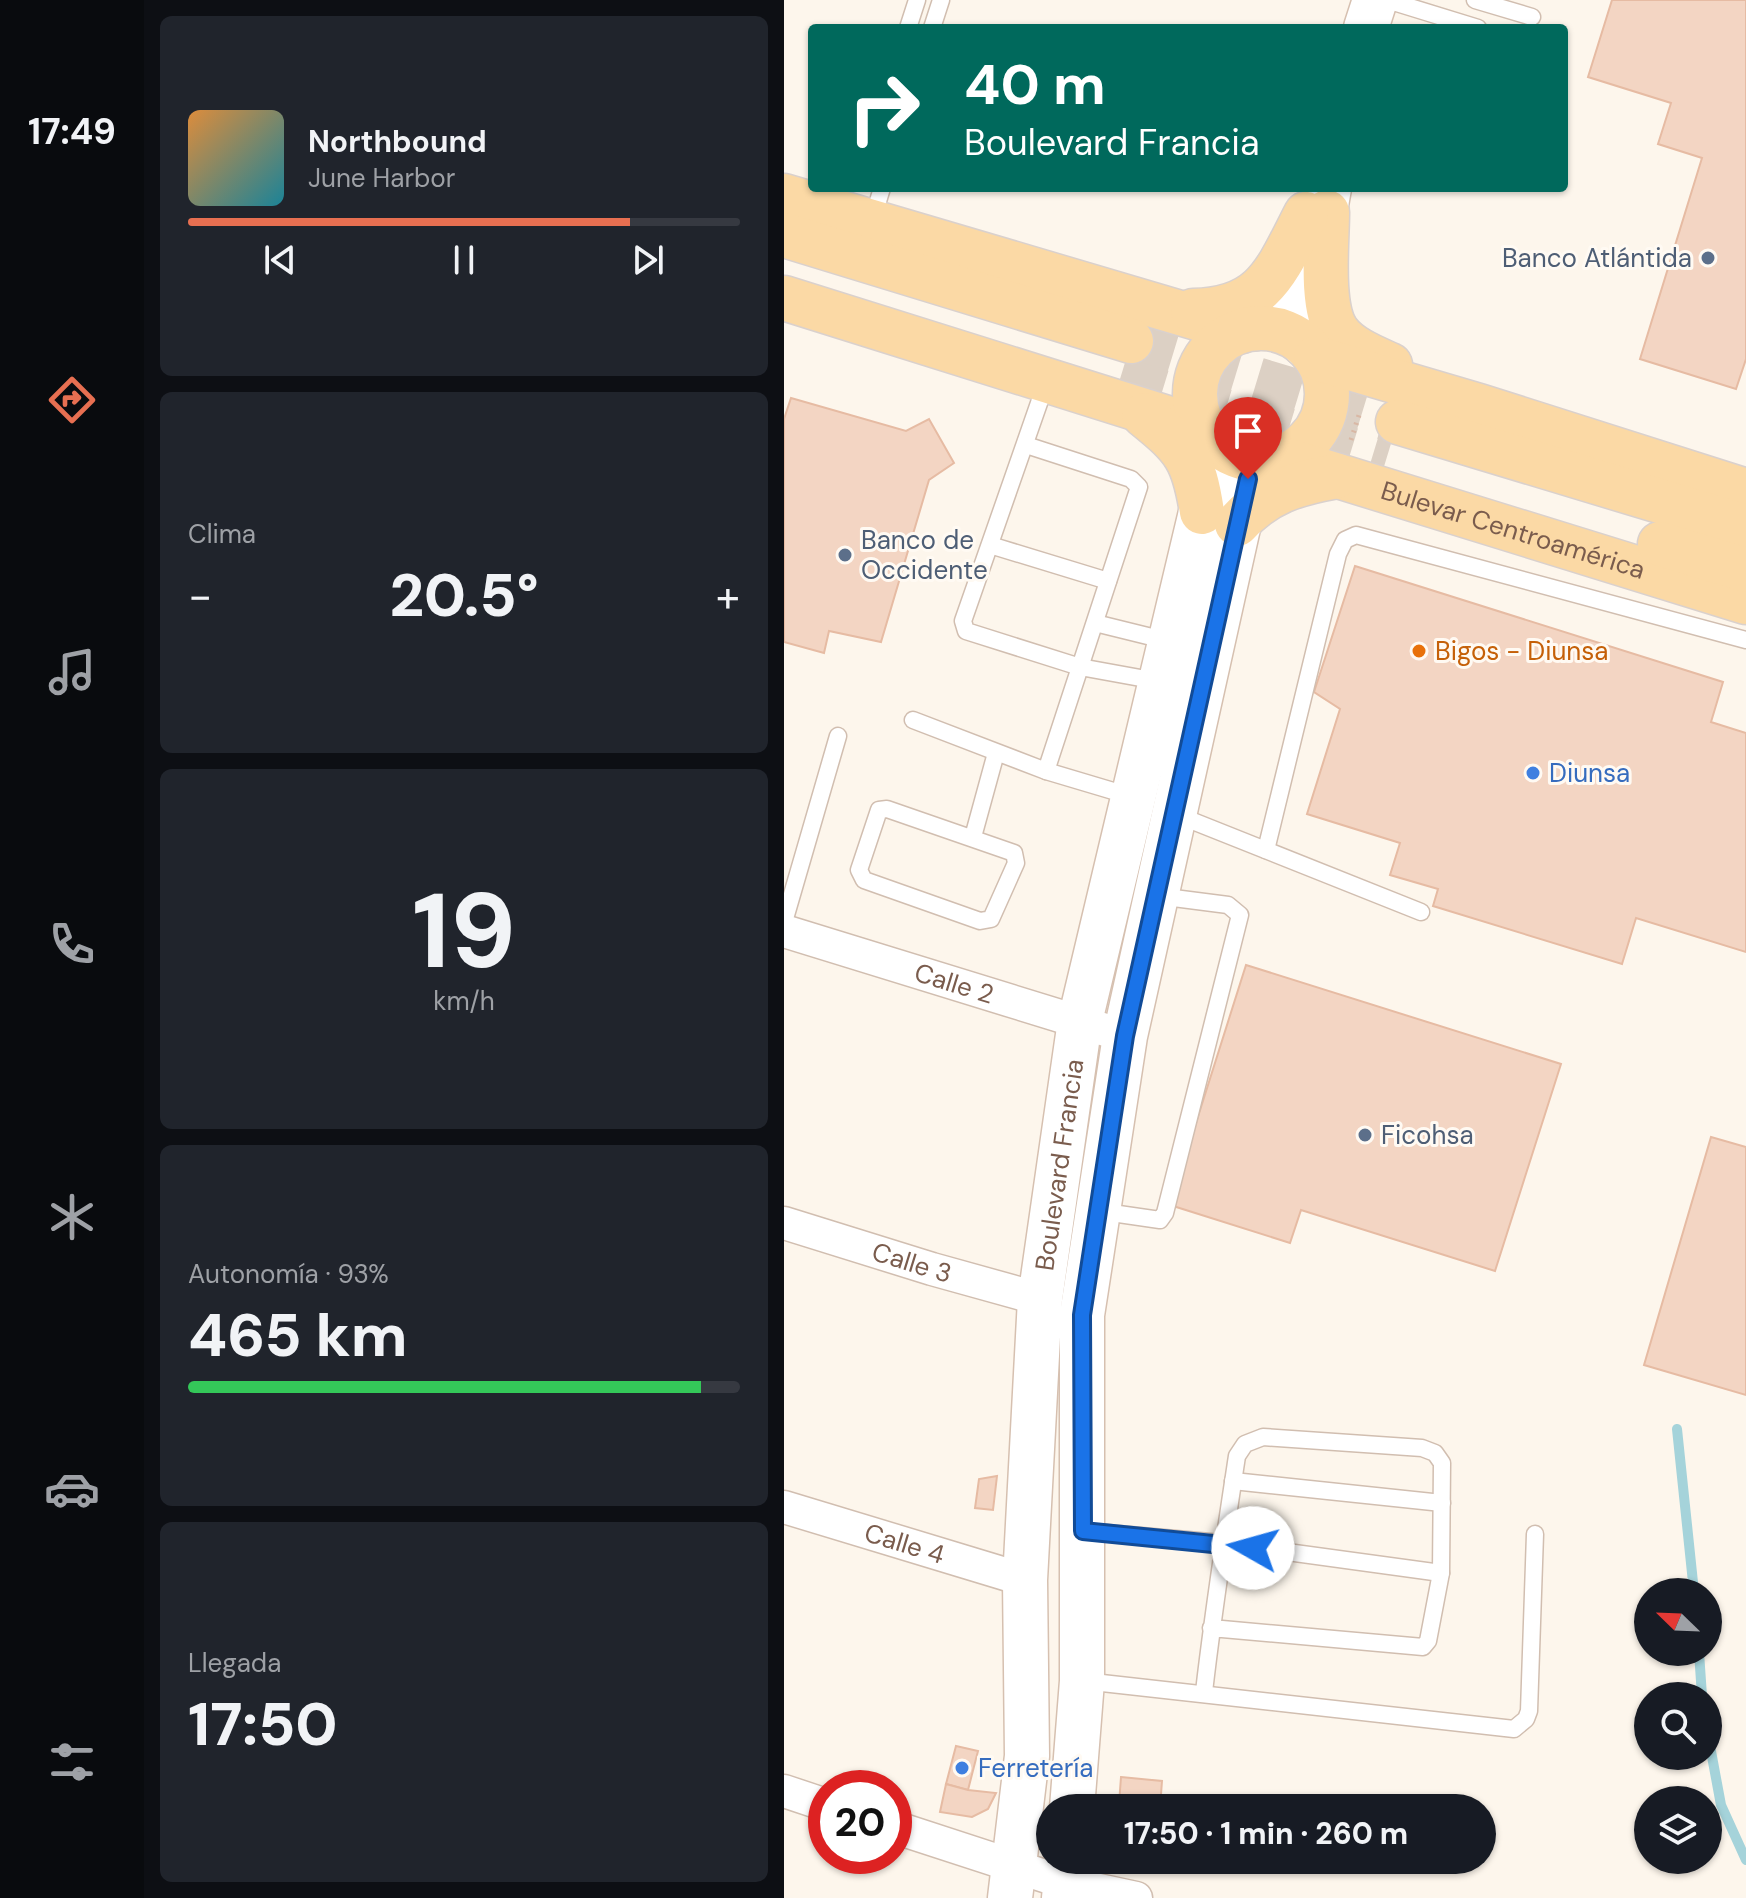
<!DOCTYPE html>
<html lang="es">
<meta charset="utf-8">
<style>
:root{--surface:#171b24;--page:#20242c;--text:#f1f3f6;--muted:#9ea1a6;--line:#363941;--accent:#e76f51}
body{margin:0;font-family:"DM Sans",sans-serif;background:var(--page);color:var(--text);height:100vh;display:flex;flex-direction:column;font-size:30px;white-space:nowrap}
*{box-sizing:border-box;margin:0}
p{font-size:26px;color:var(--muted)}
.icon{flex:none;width:44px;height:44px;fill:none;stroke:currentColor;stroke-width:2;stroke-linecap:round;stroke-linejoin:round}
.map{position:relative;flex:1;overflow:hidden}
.details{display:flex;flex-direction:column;gap:16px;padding:16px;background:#0d0f14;width:640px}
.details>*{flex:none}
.guide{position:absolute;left:24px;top:24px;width:760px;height:168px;border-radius:8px;box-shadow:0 2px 6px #0004;background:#00695c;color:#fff;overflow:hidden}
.needle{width:52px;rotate:293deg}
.tools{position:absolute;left:850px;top:1578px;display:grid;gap:16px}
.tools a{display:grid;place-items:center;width:88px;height:88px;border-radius:50%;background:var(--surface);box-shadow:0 2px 6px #0004;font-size:40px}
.speed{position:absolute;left:24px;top:1770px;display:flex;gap:16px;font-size:40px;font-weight:700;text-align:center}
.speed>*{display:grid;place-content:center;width:104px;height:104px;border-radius:50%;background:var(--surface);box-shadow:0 2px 6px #0004;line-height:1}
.speed .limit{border:12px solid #d22;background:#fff;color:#111}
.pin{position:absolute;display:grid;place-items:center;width:68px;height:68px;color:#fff;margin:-82px -34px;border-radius:50% 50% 50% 0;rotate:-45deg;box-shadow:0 0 8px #0007}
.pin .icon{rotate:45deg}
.me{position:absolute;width:88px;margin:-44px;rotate:277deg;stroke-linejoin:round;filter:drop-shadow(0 0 6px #0008)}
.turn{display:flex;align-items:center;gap:28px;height:168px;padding:0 24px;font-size:36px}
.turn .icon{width:104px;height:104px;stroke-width:2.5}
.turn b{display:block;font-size:56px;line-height:68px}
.big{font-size:60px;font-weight:800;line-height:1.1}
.details .widget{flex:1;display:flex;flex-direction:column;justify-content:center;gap:12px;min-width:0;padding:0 28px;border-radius:12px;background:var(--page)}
.details .dial{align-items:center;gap:0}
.dial b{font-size:104px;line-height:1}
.song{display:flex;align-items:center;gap:24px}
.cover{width:96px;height:96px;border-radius:12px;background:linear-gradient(135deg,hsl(30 70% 55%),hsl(190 70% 35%))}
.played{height:8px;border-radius:4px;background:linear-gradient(90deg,var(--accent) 80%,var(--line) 80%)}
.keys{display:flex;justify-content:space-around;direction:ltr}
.heat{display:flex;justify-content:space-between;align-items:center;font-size:44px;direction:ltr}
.charge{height:12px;border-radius:6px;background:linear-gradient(90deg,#34c759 93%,var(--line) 0)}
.trip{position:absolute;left:252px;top:1794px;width:460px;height:80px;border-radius:40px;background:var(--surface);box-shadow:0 2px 6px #0004;font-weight:800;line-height:80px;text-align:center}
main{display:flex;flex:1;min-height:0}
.tab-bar{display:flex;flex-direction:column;width:144px;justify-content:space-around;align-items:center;background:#090b0e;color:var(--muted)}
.tab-bar .icon{width:56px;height:56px}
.tab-bar .selected{color:var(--accent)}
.tab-bar b{font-size:36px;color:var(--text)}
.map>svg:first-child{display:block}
</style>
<main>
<nav class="tab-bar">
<b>17:49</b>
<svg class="icon selected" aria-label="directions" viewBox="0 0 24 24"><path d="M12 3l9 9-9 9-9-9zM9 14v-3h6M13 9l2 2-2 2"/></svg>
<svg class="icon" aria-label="music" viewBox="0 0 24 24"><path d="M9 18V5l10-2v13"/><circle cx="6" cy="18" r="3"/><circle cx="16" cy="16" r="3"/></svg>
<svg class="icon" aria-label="phone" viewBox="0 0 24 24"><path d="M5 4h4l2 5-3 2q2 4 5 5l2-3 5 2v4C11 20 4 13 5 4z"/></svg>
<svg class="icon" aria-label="climate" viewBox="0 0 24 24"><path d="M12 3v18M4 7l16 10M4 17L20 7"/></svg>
<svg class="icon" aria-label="car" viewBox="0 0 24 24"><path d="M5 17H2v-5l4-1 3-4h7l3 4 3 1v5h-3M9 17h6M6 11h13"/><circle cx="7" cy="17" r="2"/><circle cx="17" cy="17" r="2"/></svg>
<svg class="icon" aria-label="filters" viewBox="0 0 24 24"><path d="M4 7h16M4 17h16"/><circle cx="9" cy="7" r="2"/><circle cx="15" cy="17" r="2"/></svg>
</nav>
<section class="details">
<div class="widget">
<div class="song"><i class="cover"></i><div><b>Northbound</b><p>June Harbor</p></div></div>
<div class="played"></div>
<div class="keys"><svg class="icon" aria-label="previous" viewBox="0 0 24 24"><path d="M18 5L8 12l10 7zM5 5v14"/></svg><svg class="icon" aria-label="pause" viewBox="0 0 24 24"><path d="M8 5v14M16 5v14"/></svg><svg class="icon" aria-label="next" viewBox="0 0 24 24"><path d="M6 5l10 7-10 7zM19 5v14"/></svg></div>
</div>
<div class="widget"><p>Clima</p>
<div class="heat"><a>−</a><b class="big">20.5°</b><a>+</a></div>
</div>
<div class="widget dial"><b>19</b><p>km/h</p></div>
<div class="widget"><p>Autonomía · 93%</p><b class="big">465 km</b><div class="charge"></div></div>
<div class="widget"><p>Llegada</p><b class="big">17:50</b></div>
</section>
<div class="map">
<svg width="962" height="1898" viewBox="0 0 962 1898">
<rect width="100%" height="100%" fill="#fdf6ec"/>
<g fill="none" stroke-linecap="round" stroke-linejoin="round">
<g stroke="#a5d3da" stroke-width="10">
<path d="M893 1429 910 1592"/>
<path d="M915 1652 918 1696"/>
<path d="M924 1735 937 1805 962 1860"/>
</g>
</g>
<g fill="#f3d5c3" stroke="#e6bba3" stroke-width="2">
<path d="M828 0H962V359L952 389 856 359 918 158 874 144 887 103 804 77Z"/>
<path d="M7 398 122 431 145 419 170 463 145 480 97 642 45 631 40 653 0 642V419Z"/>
<path d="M571 566 939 682 927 722 962 733V952L852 918 838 964 649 906 654 889 606 875 616 843 523 814 556 709 530 692Z"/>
<path d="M462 965 777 1064 711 1271 517 1210 506 1243 386 1205Z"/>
<path d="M927 1137 962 1147V1395L860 1365Z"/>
<path d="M213 1476 209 1510 191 1508 195 1479Z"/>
<path d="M172 1746 194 1751 184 1790 162 1784Z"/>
<path d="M337 1777 378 1781 376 1808 335 1804Z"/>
<path d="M162 1784 184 1790 212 1793 204 1809 188 1817 156 1812Z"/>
</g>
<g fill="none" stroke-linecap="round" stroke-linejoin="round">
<g stroke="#dcd0c4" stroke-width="44" stroke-dasharray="44 22" stroke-linecap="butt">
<path d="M347 341 614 422"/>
<path d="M336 379 602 460"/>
</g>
<defs>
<g id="lane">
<path d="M603 0 694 28"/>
<path d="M691 0 748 17"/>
<path d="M124 28 133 0"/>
<path d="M148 28 157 0"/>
<path d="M88 221 98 188"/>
<path d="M262 383 179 621 182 631 296 667 373 681"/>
<path d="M242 445 347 479 355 487 262 771"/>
<path d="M206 545 324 581"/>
<path d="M311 623 384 641"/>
<path d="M129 720 262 771 346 796"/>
<path d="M103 809 230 853 232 863 207 919 196 921 80 880 75 870 95 810Z"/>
<path d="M391 814 637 912"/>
<path d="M189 837 212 753"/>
<path d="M482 850 554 554 561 540 572 535 962 640"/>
<path d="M0 922 54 736"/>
<path d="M314 1211 376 1220 381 1213 456 915 444 905 374 896"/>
<path d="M449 1481 658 1503"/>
<path d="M300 1531 438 1543 657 1573"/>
<path d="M300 1681 730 1729 742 1719 745 1711 751 1534"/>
<path d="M420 1692C429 1613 441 1535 453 1456L461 1444 479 1437 638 1448 651 1453 658 1463 657 1573 644 1641 639 1647 427 1628"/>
</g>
<g id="street">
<path id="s1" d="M0 931 341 1036"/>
<path id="s2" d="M0 1223 148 1269 256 1299"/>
<path id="s3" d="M0 1507 241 1580"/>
<path d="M0 1791 42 1805"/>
<path d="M110 1827 282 1883 352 1898"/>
</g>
<g id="secondary">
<path d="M582 28 591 0"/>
<path d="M472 328 496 287 509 256"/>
<path d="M521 345 522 316 545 188"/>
<path d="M288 1808 298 1681V1315L341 1036 469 460"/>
<path id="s4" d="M226 1898 243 1756 241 1580 256 1299 296 1021 433 445"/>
<path d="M280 1898 284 1860"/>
</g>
<g id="primary">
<path d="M0 196 457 331"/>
<path d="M543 212C543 242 536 306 553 331 565 348 588 357 606 365"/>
<path d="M0 235 347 341"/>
<path d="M0 298 421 430"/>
<path d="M409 311C481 310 493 270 522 214"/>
<circle cx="477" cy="394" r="66"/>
<path d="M532 358 695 406 962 491"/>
<path d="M360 415C401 448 410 459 418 512"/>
<path d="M614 422 962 527"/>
<path id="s5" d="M496 458 962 602"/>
<path d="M453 524C481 492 513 483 553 476"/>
<path d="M876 544 962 570"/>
</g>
</defs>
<use href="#lane" stroke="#d1beb0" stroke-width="19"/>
<use href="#street" stroke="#d1beb0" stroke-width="35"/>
<use href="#secondary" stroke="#d6c0b0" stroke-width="47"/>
<use href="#primary" stroke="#dad1cd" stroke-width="47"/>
<path stroke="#d9b8a5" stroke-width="5" stroke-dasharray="2 6" stroke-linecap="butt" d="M567 440 575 415"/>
<use href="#lane" stroke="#fff" stroke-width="16"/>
<use href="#street" stroke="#fff" stroke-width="32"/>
<use href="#secondary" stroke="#fff" stroke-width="44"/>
<use href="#primary" stroke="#fbd9a5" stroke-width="44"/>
</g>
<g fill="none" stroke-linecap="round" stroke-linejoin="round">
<defs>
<path id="route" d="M464 479 341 1036 298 1315 299 1531 469 1548"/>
</defs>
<use href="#route" stroke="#114b97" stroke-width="20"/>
<use href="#route" stroke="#1a73e8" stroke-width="14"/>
</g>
<g fill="#5c6f8a" stroke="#fffaf3" stroke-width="3">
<circle cx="924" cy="258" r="8"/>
<circle cx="61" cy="555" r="8"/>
<circle cx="581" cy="1135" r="8"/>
</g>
<circle fill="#e8710a" stroke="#fffaf3" stroke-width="3" cx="635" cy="651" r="8"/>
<g fill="#3f7fe0" stroke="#fffaf3" stroke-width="3">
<circle cx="749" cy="773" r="8"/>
<circle cx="178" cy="1768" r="8"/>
</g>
<g text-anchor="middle" stroke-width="6" stroke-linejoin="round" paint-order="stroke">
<g font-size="26" fill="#4e5e75" stroke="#fffaf3" text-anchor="start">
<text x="908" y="267" text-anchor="end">Banco Atlántida</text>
<text x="77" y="549">Banco de<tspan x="77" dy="30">Occidente</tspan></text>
<text x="597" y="1144">Ficohsa</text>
</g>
<g font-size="26" fill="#7a5c4d" stroke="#fffaf3">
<text dy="9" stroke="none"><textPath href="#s5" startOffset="244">Bulevar Centroamérica</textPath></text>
<text dy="9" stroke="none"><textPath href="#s1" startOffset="178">Calle 2</textPath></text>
<text dy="9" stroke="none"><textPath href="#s4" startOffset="736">Boulevard Francia</textPath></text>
<text dy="9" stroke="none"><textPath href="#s2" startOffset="134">Calle 3</textPath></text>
<text dy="9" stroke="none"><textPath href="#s3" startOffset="126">Calle 4</textPath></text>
</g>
<g font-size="26" fill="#c56008" stroke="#fffaf3" text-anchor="start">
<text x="651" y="660">Bigos - Diunsa</text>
</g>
<g font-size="26" fill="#366cbe" stroke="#fffaf3" text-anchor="start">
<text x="765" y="782">Diunsa</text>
<text x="194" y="1777">Ferretería</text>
</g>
</g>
</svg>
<div class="tools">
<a><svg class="needle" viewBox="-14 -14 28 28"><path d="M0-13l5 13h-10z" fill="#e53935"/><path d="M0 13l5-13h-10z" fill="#9ea1a6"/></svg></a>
<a><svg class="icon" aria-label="search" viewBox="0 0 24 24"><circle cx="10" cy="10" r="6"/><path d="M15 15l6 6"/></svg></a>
<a><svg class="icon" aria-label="layers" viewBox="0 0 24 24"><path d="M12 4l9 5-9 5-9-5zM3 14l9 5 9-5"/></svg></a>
</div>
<div class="speed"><div class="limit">20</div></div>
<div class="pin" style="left:464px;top:479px;background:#d93025"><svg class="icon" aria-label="arrive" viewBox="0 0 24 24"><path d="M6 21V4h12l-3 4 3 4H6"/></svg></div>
<svg class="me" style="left:469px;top:1548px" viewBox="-20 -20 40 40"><circle r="19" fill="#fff"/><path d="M0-13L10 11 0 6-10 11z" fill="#1a73e8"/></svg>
<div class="trip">17:50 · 1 min · 260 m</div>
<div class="guide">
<div class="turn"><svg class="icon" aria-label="right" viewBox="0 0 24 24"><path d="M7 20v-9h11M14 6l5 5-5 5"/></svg><div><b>40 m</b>Boulevard Francia</div></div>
</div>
</div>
</main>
